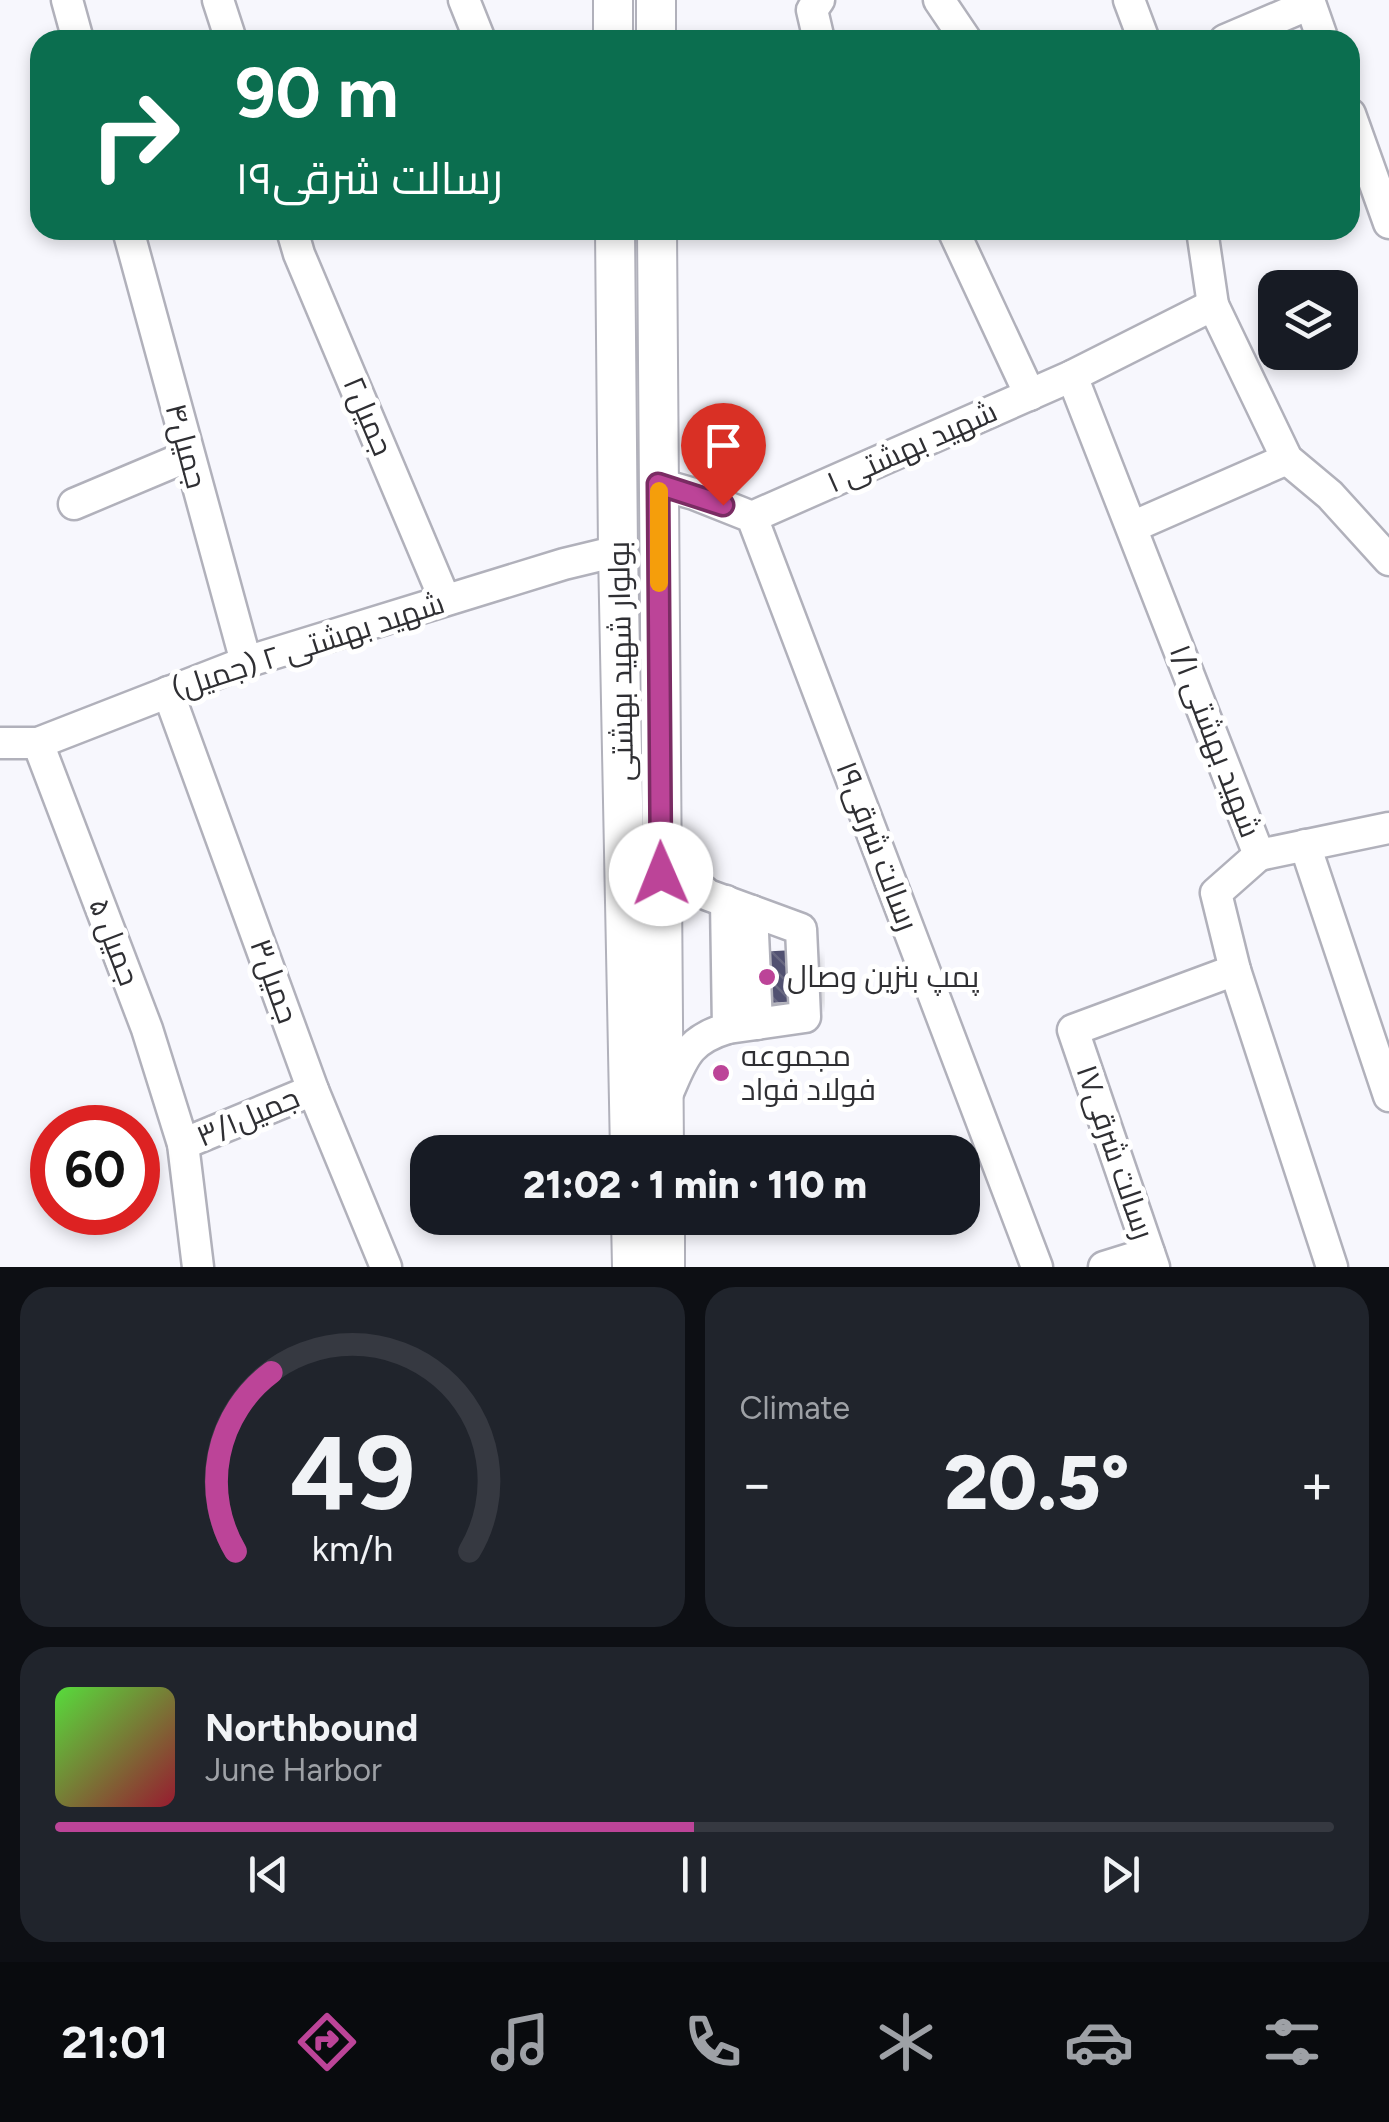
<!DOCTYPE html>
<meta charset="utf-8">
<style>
:root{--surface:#171b24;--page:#20242c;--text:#f1f3f6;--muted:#9ea1a6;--line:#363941;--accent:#bc4498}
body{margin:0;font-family:Figtree,Cairo,sans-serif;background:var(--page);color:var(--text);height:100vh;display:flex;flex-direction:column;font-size:38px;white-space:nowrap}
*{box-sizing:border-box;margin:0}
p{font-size:32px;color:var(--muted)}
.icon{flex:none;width:55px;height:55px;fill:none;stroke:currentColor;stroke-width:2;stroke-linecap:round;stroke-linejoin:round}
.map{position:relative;height:1267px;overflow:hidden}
.drawer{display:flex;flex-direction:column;gap:20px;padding:20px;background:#0d0f14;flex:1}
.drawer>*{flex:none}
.guide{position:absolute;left:30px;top:30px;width:1330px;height:210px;border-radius:30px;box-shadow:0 5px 15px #0003;background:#0b6e4f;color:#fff;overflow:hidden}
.controls{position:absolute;left:1258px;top:270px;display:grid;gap:20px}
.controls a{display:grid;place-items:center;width:100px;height:100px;border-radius:20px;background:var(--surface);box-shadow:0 5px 15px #0003;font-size:50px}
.speed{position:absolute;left:30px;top:1105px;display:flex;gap:20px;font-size:50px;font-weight:700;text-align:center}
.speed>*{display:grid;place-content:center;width:130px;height:130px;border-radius:50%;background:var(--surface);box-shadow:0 5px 15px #0003;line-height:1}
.speed .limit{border:15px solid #d22;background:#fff;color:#111}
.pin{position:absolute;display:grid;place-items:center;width:85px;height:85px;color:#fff;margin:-102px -42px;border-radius:50% 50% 50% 0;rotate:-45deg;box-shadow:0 0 10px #0007}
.pin .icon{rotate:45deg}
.me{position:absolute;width:110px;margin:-55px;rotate:359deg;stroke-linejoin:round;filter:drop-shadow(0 0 8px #0008)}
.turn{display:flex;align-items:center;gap:35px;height:210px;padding:0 40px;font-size:45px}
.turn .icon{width:130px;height:130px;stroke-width:2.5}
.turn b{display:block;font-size:70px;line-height:85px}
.big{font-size:75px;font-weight:800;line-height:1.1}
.drawer .card{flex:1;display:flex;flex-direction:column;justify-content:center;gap:15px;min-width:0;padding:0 35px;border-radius:30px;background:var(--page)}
.drawer .dial{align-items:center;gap:0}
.dial svg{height:260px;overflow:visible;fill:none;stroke:var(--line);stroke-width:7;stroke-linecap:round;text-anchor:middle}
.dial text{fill:var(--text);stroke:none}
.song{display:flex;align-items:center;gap:30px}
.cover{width:120px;height:120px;border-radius:15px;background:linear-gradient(135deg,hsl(110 70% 55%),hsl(350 70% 35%))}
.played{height:10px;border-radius:5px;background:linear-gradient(90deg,var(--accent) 50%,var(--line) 50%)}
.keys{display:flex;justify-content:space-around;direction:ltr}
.heat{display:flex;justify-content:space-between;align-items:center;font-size:55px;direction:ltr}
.drawer .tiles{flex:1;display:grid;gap:20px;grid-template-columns:1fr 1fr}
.card:last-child{grid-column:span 2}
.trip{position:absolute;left:410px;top:1135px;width:570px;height:100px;border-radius:30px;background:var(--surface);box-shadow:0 5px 15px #0003;font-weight:800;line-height:100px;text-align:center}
.tabs{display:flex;height:160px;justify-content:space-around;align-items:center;background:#090b0e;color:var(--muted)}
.tabs .icon{width:70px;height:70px}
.tabs .on{color:var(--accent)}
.tabs b{font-size:45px;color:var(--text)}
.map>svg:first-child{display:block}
</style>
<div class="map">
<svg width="1389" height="1267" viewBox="0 0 1389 1267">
<defs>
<pattern id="building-back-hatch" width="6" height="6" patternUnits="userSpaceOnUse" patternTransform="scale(2.5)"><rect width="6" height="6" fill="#515171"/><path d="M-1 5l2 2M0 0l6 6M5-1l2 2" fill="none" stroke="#676781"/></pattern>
<filter id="shadow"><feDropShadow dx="7" dy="7" stdDeviation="5" flood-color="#0004"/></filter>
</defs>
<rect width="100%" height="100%" fill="#f7f7fd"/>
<path fill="url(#building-back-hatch)" filter="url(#shadow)" d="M812 949 815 1000 721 1006 718 954Z"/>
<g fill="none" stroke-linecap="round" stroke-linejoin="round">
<defs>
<g id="minor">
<path d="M67 0 78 40"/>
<path d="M218 0 231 40"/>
<path d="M464 0 480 40"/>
<path d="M939 0 966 40"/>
<path d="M1129 0 1144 40"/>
<path d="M1309 0 1323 40"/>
<path d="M819 40 812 10 819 0"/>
<path d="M1225 40 1310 4"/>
<path d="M1350 114 1389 223"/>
<path d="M128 230 246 662"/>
<path d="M292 230 299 254 445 600"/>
<path d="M953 230 1030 395"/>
<path d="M1202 230 1213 305"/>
<path d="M1072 376 1259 855 1216 893 1235 970 1332 1267"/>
<path d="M659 484 694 494 752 517 1037 1267"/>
<path d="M74 504 188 456"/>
<path d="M752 517 1072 376 1213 305 1287 459 1330 495 1389 560"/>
<path d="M1132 527 1287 459"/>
<path d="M168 692 313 1090 386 1267"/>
<path d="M0 743H38L246 662 564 564 618 551"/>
<path d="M38 743 147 1029 183 1144 198 1267"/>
<path d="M661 835 684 875 708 895 801 929 805 1017 728 1028"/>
<path d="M1305 845 1389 1096"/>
<path d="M1259 855 1389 828"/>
<path d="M752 911 757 1024"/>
<path d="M666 1097C683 1060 685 1041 728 1028L726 901"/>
<path d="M183 1144 313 1090"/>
<path d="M1104 1267 1149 1253"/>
<path d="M1154 1267 1073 1030 1235 970"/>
</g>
<g id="major">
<path d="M613 0V40"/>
<path d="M656 0V40"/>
<path d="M615 230 618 551 630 1152"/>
<path d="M657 230 664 1152"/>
<path d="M631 1218 632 1267"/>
<path d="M665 1218V1267"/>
</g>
</defs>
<use href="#minor" stroke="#b1b1bb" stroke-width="35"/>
<use href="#major" stroke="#b1b1bb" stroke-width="42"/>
<use href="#minor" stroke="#fff" stroke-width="30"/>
<use href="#major" stroke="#fff" stroke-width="38"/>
</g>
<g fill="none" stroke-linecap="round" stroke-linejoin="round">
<defs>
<path id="route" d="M661 874 658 484 723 505"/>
</defs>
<use href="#route" stroke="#7a2c63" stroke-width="25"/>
<use href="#route" stroke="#bc4498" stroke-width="18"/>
<path stroke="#f59e0b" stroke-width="18" d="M659 491V583"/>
</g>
<g fill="#bc4498" stroke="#fff" stroke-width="4">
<circle cx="767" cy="977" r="10"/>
<circle cx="721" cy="1073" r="10"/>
</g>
<g text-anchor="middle" stroke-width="10" stroke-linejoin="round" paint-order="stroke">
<g font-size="30" fill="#2f2f33" stroke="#fff">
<text transform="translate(368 416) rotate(67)" y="10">جمیل۲</text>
<text transform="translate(186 446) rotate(75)" y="10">جمیل۴</text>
<text transform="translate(912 447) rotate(-24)" y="10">شهید بهشتی ۱</text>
<text transform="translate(308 646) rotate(-18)" y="10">شهید بهشتی ۲ (جمیل)</text>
<text transform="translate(621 661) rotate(-91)" y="10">بولوار شهید بهشتی</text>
<text transform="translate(1215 741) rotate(69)" y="10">شهید بهشتی ۱/۱</text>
<text transform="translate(877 846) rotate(69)" y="10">رسالت شرقی۱۹</text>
<text transform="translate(114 942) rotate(69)" y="10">جمیل ۵</text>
<text transform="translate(274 981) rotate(70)" y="10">جمیل۳</text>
<text transform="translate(248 1117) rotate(-23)" y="10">جمیل۳/۱</text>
<text transform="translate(1115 1152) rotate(71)" y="10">رسالت شرقی۱۷</text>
</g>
<g font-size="30" fill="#2f2f33" stroke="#fff" text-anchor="start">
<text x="787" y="987">پمپ بنزین وصال</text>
<text x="741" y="1066">مجموعه<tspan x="741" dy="34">فولاد فواد</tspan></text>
</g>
</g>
</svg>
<div class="controls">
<a><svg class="icon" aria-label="layers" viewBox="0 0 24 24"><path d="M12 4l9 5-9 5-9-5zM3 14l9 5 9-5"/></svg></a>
</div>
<div class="speed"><div class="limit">60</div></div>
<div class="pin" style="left:723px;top:505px;background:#d93025"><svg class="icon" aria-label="arrive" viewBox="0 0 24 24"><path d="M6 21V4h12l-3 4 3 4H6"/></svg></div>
<svg class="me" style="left:661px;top:874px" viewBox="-20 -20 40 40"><circle r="19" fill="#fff"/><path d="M0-13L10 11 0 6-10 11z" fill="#bc4498"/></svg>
<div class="trip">21:02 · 1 min · 110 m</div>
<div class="guide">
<div class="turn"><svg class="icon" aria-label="right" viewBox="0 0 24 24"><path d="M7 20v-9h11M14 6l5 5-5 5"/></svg><div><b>90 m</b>رسالت شرقی۱۹</div></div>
</div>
</div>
<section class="drawer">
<div class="tiles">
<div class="card dial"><svg viewBox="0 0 100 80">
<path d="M14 69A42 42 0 1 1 86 69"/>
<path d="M14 69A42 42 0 0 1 25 14" stroke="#bc4498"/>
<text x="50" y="56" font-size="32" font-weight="700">49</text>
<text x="50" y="72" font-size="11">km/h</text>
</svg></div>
<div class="card"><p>Climate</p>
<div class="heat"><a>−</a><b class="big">20.5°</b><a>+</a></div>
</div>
<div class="card">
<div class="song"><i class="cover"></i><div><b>Northbound</b><p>June Harbor</p></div></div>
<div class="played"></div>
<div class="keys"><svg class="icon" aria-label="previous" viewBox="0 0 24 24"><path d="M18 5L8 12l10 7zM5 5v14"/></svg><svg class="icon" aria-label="pause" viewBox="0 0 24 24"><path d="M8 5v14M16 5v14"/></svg><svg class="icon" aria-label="next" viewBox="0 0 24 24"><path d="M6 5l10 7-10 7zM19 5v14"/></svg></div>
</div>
</div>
</section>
<nav class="tabs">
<b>21:01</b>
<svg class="icon on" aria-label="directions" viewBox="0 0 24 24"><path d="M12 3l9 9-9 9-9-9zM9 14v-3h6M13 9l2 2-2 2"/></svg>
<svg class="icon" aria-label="music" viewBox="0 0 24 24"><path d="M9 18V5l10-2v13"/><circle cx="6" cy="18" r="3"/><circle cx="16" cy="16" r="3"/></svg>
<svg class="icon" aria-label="phone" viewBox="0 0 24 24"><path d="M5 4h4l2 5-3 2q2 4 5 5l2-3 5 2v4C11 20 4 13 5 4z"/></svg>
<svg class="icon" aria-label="climate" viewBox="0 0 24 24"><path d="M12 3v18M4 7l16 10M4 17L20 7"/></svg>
<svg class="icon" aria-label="car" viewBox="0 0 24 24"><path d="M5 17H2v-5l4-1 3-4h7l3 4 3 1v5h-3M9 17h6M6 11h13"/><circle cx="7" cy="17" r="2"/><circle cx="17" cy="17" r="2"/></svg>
<svg class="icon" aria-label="filters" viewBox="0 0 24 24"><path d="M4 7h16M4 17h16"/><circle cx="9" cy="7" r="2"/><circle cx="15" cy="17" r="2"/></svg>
</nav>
